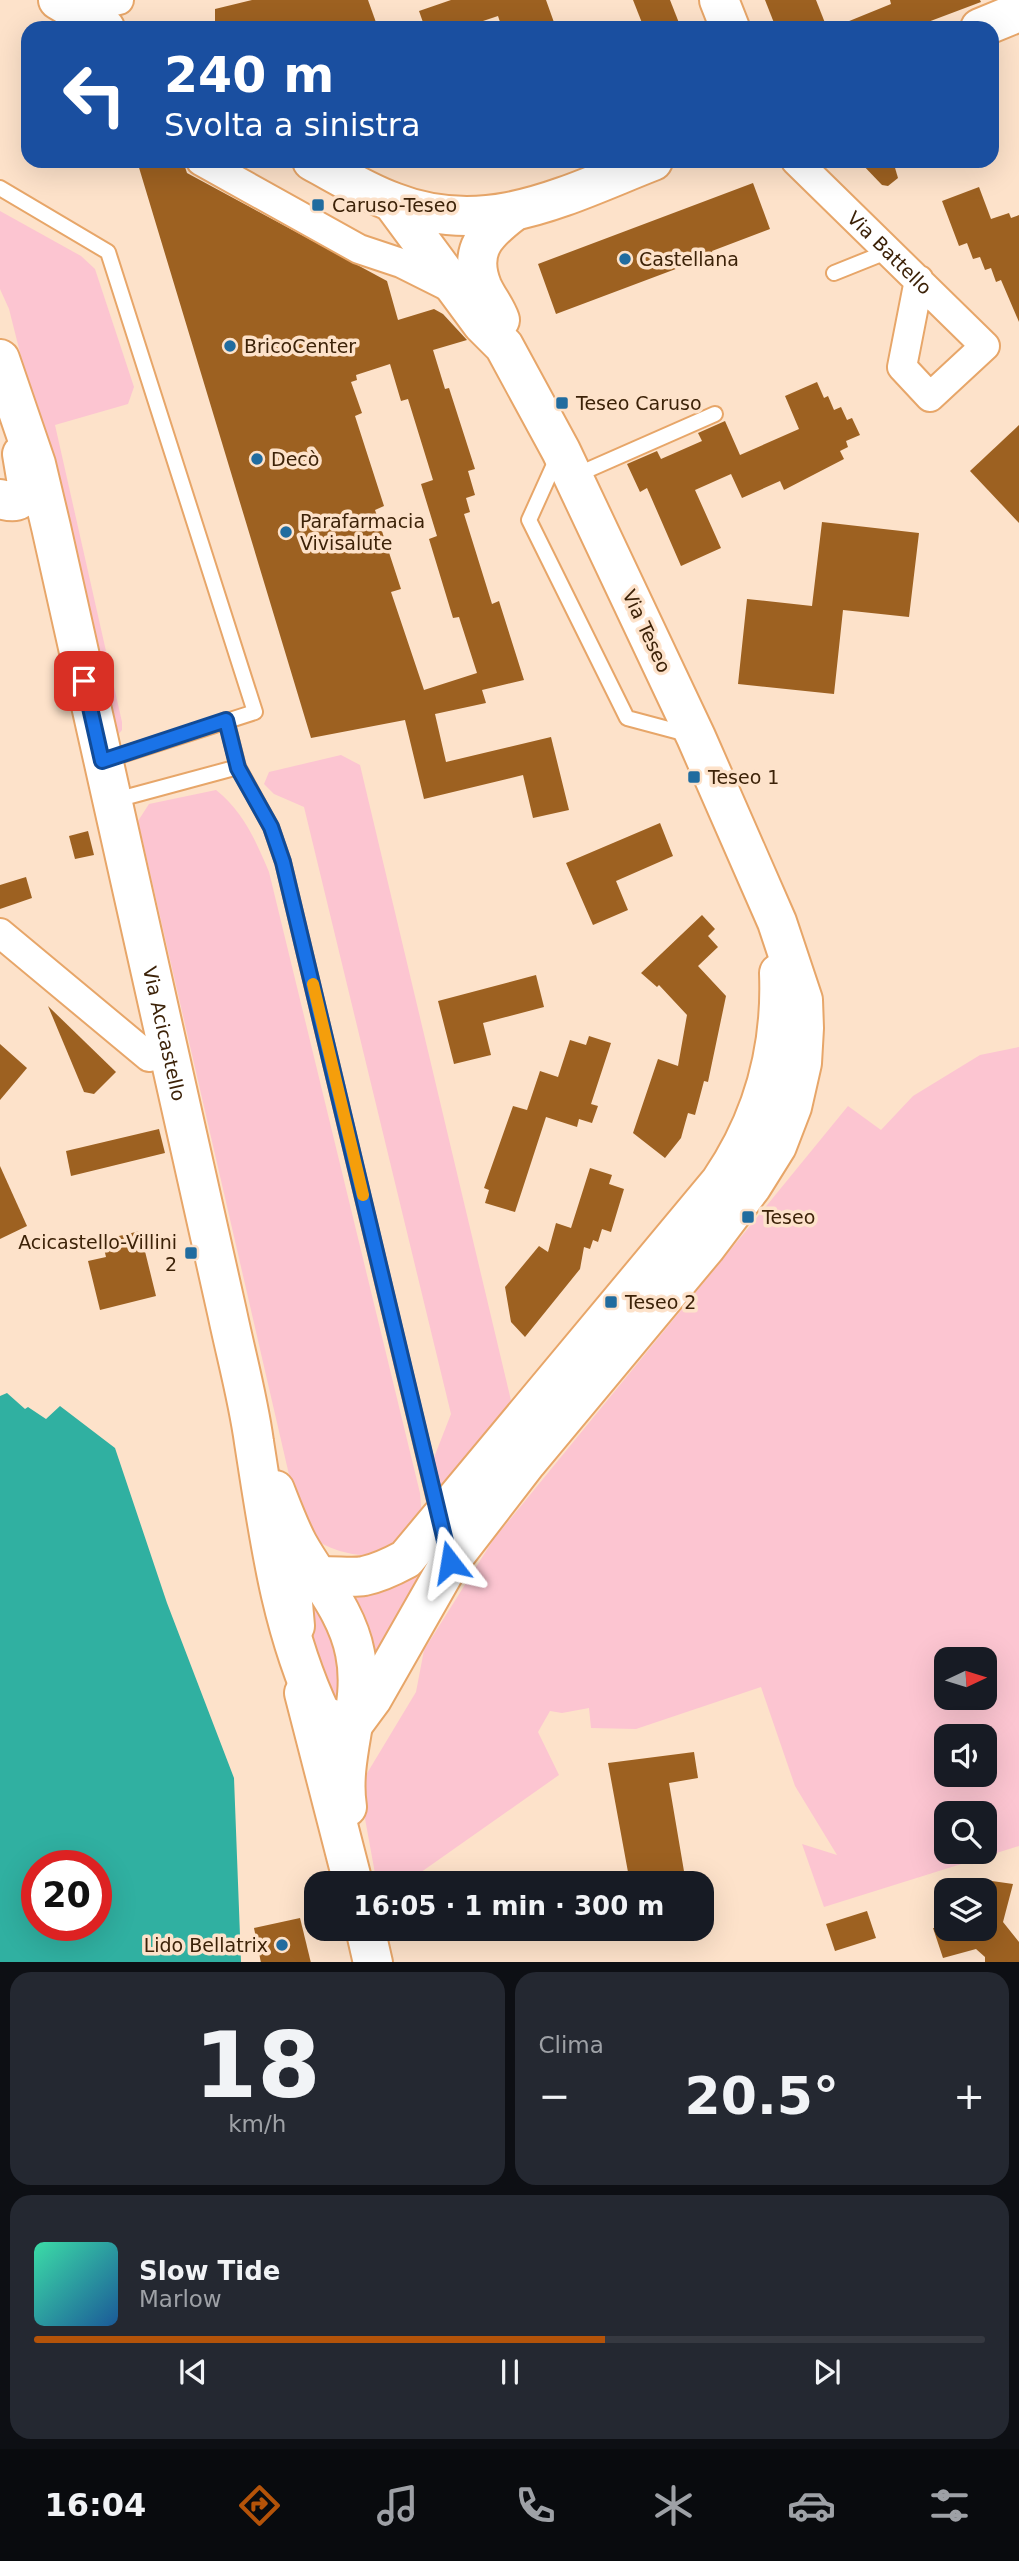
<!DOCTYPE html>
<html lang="it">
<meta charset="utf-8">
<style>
:root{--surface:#171b24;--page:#242831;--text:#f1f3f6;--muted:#9ea1a6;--line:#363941;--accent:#b45309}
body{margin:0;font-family:"DejaVu Sans",sans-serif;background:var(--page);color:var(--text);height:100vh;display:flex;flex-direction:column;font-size:26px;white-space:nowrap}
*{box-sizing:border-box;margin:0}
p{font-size:23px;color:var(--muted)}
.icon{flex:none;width:38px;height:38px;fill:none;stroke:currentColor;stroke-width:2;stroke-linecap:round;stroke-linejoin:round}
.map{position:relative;height:1962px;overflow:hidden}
.panel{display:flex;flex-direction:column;gap:10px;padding:10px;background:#0d0f14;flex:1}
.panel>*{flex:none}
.top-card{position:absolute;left:21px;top:21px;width:978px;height:147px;border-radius:21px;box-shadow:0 7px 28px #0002;background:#1a4fa0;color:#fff;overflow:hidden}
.needle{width:46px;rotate:86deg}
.buttons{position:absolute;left:934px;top:1647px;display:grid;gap:14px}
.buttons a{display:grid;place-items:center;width:63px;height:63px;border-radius:14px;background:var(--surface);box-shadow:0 7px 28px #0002;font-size:35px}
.speed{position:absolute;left:21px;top:1850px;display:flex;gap:14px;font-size:35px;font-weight:700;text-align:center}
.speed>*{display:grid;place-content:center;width:91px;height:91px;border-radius:50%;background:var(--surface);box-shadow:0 7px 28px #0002;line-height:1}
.speed .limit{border:10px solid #d22;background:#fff;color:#111}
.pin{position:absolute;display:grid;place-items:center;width:60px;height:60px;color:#fff;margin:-30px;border-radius:14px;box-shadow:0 4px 10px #0006}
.me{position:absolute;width:77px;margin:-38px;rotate:346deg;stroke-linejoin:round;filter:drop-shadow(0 0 5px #0008)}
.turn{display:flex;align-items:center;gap:24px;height:147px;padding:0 28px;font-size:32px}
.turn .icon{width:91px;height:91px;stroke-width:2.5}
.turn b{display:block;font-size:49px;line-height:60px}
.big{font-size:52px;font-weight:700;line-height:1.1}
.panel .widget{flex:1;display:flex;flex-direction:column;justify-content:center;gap:10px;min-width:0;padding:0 24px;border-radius:21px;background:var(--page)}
.panel .dial{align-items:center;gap:0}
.dial b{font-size:91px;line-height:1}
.song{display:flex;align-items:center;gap:21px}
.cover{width:84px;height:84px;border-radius:10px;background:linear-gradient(135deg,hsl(160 70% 55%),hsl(210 70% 35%))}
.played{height:7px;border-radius:4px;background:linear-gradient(90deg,var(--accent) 60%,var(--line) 60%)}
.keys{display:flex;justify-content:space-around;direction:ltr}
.heat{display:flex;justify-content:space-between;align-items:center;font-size:38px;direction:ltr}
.panel .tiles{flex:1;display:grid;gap:10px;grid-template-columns:1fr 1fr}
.widget:last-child{grid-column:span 2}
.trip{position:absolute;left:304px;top:1871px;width:410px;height:70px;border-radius:21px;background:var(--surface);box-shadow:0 7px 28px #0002;font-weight:700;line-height:70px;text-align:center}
.tab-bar{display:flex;height:112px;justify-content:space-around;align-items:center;background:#090b0e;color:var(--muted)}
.tab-bar .icon{width:49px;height:49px}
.tab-bar .current{color:var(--accent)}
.tab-bar b{font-size:32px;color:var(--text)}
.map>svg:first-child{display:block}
</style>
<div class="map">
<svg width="1019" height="1963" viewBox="0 0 1019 1963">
<rect width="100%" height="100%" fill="#fde2ca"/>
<g fill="#fcc5d1" fill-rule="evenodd">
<path d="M0 211 81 256 95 269 134 387 128 404 55 425 122 722V730L117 736 9 309 0 289Z"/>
<path d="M341 755 360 765 514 1413 441 1493 433 1460 451 1414 304 807 274 794 264 784 269 772Z"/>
<path d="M216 790C243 811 256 841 269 872L420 1493 422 1517C415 1526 407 1540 398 1546 367 1565 328 1551 302 1531L138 821 149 804Z"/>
<path d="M1019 1047V1846L824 1907 802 1844 837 1855 795 1786 761 1687 636 1729 591 1728 589 1708 562 1713 550 1711 538 1732 559 1775 407 1882 388 1883 376 1879 364 1813 366 1775 416 1692 424 1650 493 1540 848 1106 881 1130 913 1096 980 1055ZM947 1659H985V1698H947ZM947 1736H985V1774H947ZM947 1813H985V1852H947Z"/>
<path d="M435 1556 364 1682 342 1584Z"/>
<path d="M306 1589 351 1673 332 1709 299 1596Z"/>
</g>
<path fill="#30b0a1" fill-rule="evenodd" d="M7 1393 25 1409 28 1407 46 1419 60 1406 115 1448 167 1603 234 1778 241 1962H0V1396ZM37 1866H96V1925H37Z"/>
<g fill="#9d6121" fill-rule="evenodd">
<path d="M252 0H368L378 28H215V9Z"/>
<path d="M451 0H546L556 28H502L498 16 462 28H425L419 11Z"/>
<path d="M633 0H670L681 28H644Z"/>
<path d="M765 0H816L827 28H776Z"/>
<path d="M890 0H980L981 2 912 28H832L891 4Z"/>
<path d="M137 161H183L187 173 387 281 398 320 434 309 443 314 467 340 433 350 445 389 449 388 475 469 468 471 475 495 466 498 470 512 464 514 492 604 499 601 524 680 482 690 486 703 435 714 446 762 551 737 569 810 533 818 523 775 424 799 405 720 311 738ZM390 364 401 401 408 399 433 480 421 484 437 536 429 539 453 618 459 617 477 673 424 690 391 592 401 589 375 510 384 506 355 416 362 413 351 382 357 380 356 375Z"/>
<path d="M859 161H893L898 178 888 186 882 185Z"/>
<path d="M753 183 770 229 712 251 713 255 556 314 538 264Z"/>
<path d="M979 187 991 219 1009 213 1011 218 1019 215V322L1001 280 996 282 991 268 985 270 980 257 973 259 967 243 959 246 942 201Z"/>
<path d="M817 382 824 398 828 396 834 410 841 407 847 420 852 418 860 435 846 441 848 447 840 451 844 459 784 490 780 481 742 498 731 474 695 490 721 548 681 566 647 488 640 492 627 464 657 451 661 459 702 441 698 433 725 421 740 455 799 429 785 396Z"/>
<path d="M1019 425V523L970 471Z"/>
<path d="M822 522 919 533 909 617 843 610 834 694 738 684 747 599 812 606Z"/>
<path d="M660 823 673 856 616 881 628 910 593 925 566 863Z"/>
<path d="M88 831 94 855 75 859 69 836Z"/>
<path d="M26 877 32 898 0 909V885Z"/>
<path d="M702 915 715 929 708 936 718 947 698 966 726 996 708 1082 704 1081 695 1115 688 1113 681 1138 665 1158 633 1133 658 1059 678 1066 687 1015 659 985 657 987 641 973Z"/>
<path d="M536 975 544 1007 483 1023 491 1055 454 1064 438 1001Z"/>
<path d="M48 1006 116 1072 94 1094 84 1092Z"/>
<path d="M589 1036 611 1043 591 1104 598 1106 592 1123 579 1119 577 1127 546 1117 515 1212 485 1203 489 1190 484 1188 513 1106 527 1110 540 1071 558 1077 570 1040 586 1045Z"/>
<path d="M0 1044 27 1068 0 1100Z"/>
<path d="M159 1129 165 1153 71 1176 66 1151Z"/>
<path d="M0 1166 27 1226 0 1239Z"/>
<path d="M590 1168 612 1175 609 1184 624 1189 611 1232 602 1229 598 1242 593 1240 590 1249 584 1247 580 1269 525 1337 511 1322 505 1287 539 1246 548 1252 556 1223 571 1228Z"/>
<path d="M140 1231 156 1296 100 1310 88 1261 106 1257 102 1240Z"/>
<path d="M694 1752 698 1778 669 1783 686 1883H630L608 1763Z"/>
<path d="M985 1880 1013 1884 1003 1922 1019 1942V1963H985V1957L976 1949 943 1958 933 1928H985Z"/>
<path d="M867 1911 876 1938 835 1951 826 1924Z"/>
<path d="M300 1918 311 1963H261L254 1928Z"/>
</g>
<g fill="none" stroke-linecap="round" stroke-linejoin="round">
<defs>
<g id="service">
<path d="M0 188 108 252 255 712 103 761"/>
<path d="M834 273 889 251"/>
<path d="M557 458 529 520 627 718 687 734"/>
<path d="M574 476 715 414"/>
<path d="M226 720 238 767 271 827 283 862 438 1513"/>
<path d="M112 801 238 767"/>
</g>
<g id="minor">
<path d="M95 21 103 4 119 0"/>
<path d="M201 161 359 249 401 263 453 289"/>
<path id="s1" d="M796 161 985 346 930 397 902 367 919 280"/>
<path d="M0 933 149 1057 169 1053"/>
</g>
<g id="secondary">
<path d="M719 0 730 28"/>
<path d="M500 320C496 308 487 298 482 286 468 250 486 233 512 213"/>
<path id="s2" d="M0 359 36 464 51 527 227 1312C236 1355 248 1398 254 1442 269 1536 280 1627 321 1714L340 1723 355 1722 372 1699 450 1562 527 1462 706 1247 752 1186 777 1146 792 1107 802 1063 804 1028 803 1000 777 922 696 737 561 451 504 346 482 324 392 202"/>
<path d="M0 499C13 503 20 503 28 490L22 454"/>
<path d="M275 1490C282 1508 289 1527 298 1544 318 1580 347 1611 355 1653 366 1705 339 1755 347 1807"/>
<path d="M295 1626 292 1592C308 1567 340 1580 364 1576 379 1573 393 1566 406 1559L720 1182C763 1119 782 1049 779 973"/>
<path d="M304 1693 353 1883"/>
<path d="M365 1928 373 1963"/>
</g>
<g id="primary">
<path d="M58 0 105 28"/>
<path d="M980 28 1019 12"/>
<path d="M312 161C338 175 365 192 393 202 487 239 566 195 653 161"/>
</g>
</defs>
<use href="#service" stroke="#e7a669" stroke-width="18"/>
<use href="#minor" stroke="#e7a669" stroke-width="32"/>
<use href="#secondary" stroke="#e7a669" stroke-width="42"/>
<use href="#primary" stroke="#e7a669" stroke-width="42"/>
<use href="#service" stroke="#fff" stroke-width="14"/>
<use href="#minor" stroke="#fff" stroke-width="28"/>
<use href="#secondary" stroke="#fff" stroke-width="38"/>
<use href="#primary" stroke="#fff" stroke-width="38"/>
</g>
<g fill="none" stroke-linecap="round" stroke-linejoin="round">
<defs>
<path id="route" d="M84 681 102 761 226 720 238 768 271 827 283 862 450 1562"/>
</defs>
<use href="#route" stroke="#114b97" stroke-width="18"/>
<use href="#route" stroke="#1a73e8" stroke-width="12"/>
<path stroke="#f59e0b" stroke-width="12" d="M313 984 363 1195"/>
</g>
<g fill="#216c9f" stroke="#fde2ca" stroke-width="2.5">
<rect x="311" y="198" width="14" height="14" rx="3.5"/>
<circle cx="625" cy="259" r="7"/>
<circle cx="230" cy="346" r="7"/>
<rect x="555" y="396" width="14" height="14" rx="3.5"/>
<circle cx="257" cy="459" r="7"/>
<circle cx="286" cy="532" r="7"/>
<rect x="687" y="770" width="14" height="14" rx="3.5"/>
<rect x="741" y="1210" width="14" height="14" rx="3.5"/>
<rect x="184" y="1246" width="14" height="14" rx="3.5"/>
<rect x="604" y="1295" width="14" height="14" rx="3.5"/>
<circle cx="282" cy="1945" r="7"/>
</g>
<g text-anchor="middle" stroke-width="7" stroke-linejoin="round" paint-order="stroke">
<g font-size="19" fill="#3c2208" stroke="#fde2ca" text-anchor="start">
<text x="332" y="212">Caruso-Teseo</text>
<text x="639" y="266">Castellana</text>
<text x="244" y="353">BricoCenter</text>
<text x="576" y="410">Teseo Caruso</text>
<text x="271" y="466">Decò</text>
<text x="300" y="528">Parafarmacia<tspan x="300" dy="22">Vivisalute</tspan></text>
<text x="708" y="784">Teseo 1</text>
<text x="762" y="1224">Teseo</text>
<text x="177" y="1249" text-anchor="end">Acicastello-Villini<tspan x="177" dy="22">2</tspan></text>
<text x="625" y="1309">Teseo 2</text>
<text x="268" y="1952" text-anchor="end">Lido Bellatrix</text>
</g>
<g font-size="19" fill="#3c2208" stroke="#fde2ca">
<text dy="7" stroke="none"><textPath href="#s1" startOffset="131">Via Battello</textPath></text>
<text transform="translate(647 631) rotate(65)" y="7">Via Teseo</text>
<text dy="7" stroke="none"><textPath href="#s2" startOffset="695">Via Acicastello</textPath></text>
</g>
</g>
</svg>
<div class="buttons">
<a><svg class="needle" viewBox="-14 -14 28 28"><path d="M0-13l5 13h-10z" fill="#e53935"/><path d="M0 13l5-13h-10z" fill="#9ea1a6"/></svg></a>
<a><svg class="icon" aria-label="sound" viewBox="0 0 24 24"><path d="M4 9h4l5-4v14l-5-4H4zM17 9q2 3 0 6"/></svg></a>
<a><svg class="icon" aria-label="search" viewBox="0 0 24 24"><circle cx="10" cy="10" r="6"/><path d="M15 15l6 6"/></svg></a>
<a><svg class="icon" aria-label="layers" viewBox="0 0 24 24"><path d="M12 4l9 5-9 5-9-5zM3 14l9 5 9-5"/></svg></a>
</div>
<div class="speed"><div class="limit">20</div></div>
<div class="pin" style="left:84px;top:681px;background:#d93025"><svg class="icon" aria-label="arrive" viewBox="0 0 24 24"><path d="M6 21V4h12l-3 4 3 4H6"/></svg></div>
<svg class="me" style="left:450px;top:1562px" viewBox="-20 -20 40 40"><path d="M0-17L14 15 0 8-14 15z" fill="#1a73e8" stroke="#fff" stroke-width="4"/></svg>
<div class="trip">16:05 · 1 min · 300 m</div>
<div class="top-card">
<div class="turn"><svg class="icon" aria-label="left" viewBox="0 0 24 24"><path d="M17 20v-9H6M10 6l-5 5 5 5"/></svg><div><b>240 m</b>Svolta a sinistra</div></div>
</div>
</div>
<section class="panel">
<div class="tiles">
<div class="widget dial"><b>18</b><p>km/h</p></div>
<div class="widget"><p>Clima</p>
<div class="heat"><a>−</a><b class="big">20.5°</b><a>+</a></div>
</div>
<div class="widget">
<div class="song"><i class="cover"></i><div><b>Slow Tide</b><p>Marlow</p></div></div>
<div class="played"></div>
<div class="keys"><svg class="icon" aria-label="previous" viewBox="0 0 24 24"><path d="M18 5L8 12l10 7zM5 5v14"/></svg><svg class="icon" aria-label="pause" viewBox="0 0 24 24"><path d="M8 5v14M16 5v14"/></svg><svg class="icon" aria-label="next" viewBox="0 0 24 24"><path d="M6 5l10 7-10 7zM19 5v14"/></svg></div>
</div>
</div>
</section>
<nav class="tab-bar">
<b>16:04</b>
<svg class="icon current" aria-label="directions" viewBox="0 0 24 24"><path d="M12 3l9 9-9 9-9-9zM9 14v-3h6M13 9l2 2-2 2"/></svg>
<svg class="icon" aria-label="music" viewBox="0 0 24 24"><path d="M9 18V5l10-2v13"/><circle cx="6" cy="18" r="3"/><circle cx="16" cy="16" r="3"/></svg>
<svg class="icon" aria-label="phone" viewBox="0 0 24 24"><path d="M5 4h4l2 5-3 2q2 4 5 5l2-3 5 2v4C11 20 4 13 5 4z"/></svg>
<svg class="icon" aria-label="climate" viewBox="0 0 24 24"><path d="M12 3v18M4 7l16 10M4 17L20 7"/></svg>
<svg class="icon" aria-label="car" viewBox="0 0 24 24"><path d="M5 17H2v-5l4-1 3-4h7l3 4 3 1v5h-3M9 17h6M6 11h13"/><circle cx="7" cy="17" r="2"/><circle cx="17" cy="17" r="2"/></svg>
<svg class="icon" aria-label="filters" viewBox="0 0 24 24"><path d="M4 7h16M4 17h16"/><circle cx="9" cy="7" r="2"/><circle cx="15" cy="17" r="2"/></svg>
</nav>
